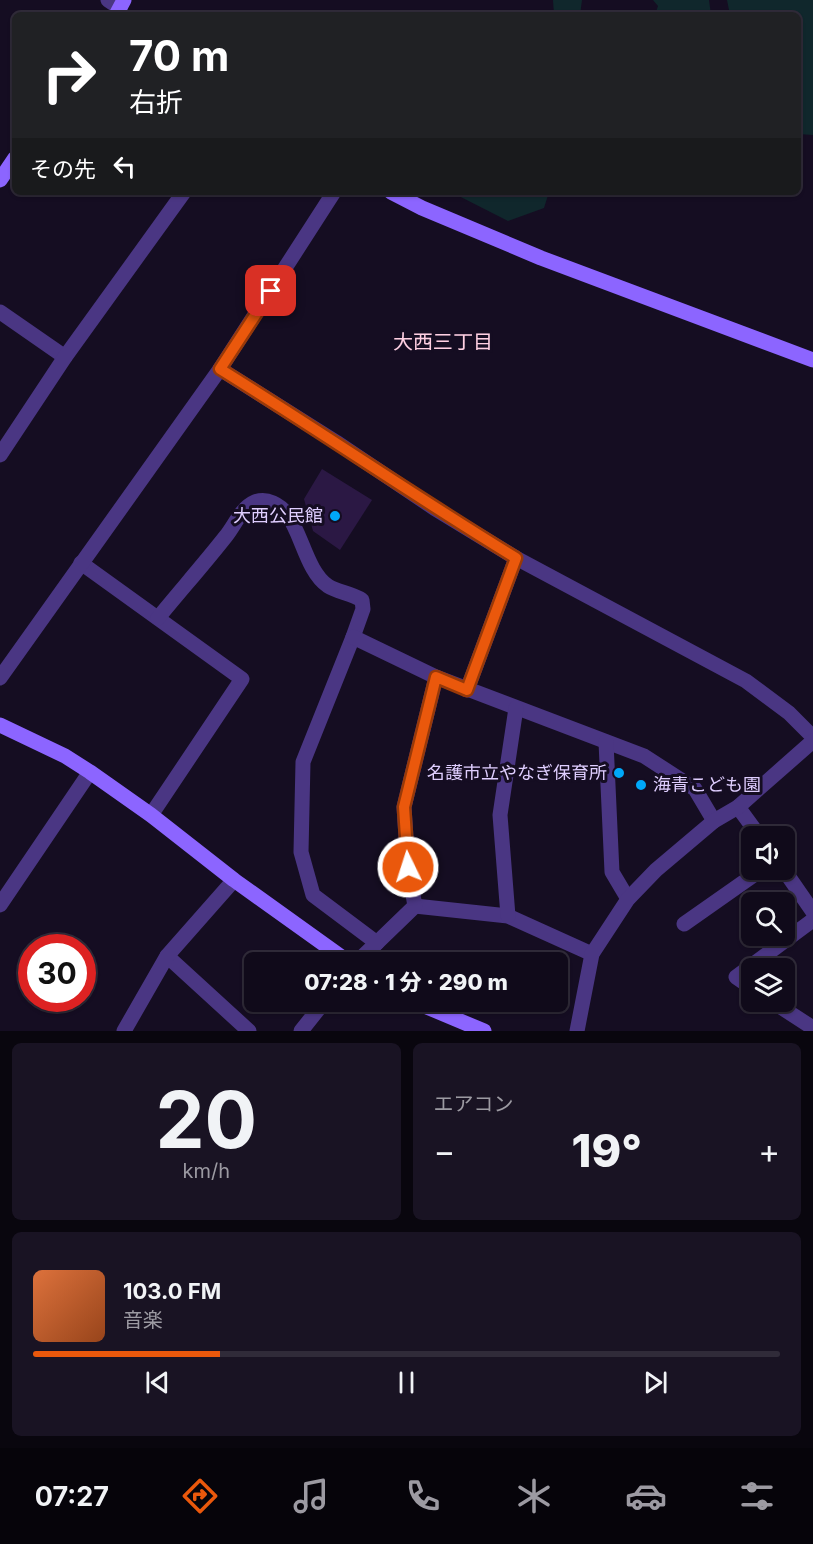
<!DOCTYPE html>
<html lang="ja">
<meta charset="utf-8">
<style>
:root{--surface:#100a1a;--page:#191323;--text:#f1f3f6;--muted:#9c9aa2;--line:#302b39;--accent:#ea580c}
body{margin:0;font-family:Inter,"Noto Sans JP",sans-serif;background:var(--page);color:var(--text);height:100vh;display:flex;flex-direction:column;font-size:22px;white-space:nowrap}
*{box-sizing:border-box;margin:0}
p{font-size:20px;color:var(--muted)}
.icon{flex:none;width:33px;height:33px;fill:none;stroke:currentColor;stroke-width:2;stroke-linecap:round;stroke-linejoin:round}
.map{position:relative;height:1031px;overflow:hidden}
.sheet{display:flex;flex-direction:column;gap:12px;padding:12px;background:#09060e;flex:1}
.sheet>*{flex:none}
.guide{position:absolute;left:12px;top:12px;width:789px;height:183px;border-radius:9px;box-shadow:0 2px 4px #0004,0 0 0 2px var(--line);background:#202124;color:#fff;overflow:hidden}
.tools{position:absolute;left:741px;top:826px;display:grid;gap:12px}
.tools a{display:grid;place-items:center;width:54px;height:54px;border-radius:9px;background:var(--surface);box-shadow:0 2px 4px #0004,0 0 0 2px var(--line);font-size:30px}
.speed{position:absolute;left:18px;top:934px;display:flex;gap:12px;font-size:30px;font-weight:700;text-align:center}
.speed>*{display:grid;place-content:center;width:78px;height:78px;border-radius:50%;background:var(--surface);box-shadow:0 2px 4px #0004,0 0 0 2px var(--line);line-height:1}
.speed .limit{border:9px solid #d22;background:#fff;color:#111}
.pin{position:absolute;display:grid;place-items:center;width:51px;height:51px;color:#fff;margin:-26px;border-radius:12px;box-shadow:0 3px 9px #0006}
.me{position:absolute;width:66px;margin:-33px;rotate:356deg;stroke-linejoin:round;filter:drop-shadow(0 0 4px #0008)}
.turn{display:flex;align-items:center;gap:21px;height:126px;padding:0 18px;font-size:27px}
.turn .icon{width:78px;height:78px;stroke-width:2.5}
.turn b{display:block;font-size:42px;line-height:51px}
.then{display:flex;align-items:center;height:57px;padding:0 18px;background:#0003;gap:12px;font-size:22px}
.big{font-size:45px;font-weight:800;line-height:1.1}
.sheet .tile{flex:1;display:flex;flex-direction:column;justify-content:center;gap:9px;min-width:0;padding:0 21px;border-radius:9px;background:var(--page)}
.sheet .dial{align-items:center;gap:0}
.dial b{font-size:78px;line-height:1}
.song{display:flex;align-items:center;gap:18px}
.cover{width:72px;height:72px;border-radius:9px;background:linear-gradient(135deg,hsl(20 70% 55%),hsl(20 70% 35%))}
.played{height:6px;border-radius:3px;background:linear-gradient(90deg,var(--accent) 25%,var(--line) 25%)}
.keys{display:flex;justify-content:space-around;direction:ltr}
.heat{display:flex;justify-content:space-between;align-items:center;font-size:33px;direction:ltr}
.sheet .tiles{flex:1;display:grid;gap:12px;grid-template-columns:1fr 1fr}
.tile:last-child{grid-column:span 2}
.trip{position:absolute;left:244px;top:952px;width:324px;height:60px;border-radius:9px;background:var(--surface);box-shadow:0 2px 4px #0004,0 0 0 2px var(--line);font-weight:800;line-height:60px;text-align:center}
.menu{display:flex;height:96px;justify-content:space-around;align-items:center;background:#06040a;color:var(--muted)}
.menu .icon{width:42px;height:42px}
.menu .active{color:var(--accent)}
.menu b{font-size:27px;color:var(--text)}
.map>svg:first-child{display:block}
</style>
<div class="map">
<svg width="813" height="1031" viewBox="0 0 813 1031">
<rect width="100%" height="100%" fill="#150d22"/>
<g fill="#10272c">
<path d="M553 0H582L580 15H554Z"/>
<path d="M653 0H709L711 15H655L658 6Z"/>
<path d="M727 0H813V135L798 134V15H730Z"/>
<path d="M451 192H549L544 208 508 221Z"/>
</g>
<path fill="#2b1844" d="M322 469 372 500 340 550 313 531 304 499Z"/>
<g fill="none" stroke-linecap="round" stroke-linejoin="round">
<g stroke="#4a3683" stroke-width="15">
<path d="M108 0 120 8"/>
<path d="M0 312 65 357"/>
<path d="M220 369 336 442 434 508 516 558 746 681 789 713 813 737"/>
<path d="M0 455 65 357 184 192"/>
<path d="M81 563 242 679 151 815"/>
<path d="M158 618C180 591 204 564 226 536 235 525 241 508 255 502 267 497 280 505 287 514 302 534 307 572 328 586 337 592 351 593 362 600L363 609 353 637 303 762 301 852 313 895 377 943"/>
<path d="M353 637 436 677 644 756 695 789 714 821"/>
<path d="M0 678 220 369 334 192"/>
<path d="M467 690 516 558"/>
<path d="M606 742 612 872 628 899"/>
<path d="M738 807 760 837"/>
<path d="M784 870 813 912"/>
<path d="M0 905 90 772"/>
<path d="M415 906 408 867 404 807 436 677"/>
<path d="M415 906 508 916 592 954"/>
<path d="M508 916 500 815 516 708"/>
<path d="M684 924 761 870"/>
<path d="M167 956 249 1031"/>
<path d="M356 963 415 906"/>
<path d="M752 988 736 977 813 920"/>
<path d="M773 1002 813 1028"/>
<path d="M124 1031 167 956 234 880"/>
<path d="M301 1031 324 1002"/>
<path d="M577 1031 592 954 628 899 656 870 714 821 738 807 813 741"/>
</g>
<g stroke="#8c65ff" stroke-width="15">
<path d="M116 15 124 0"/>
<path d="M0 180 15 158"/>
<path d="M391 192 422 208 541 258 813 360"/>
<path d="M0 725 65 756 90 772 151 815 234 880 350 963"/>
<path d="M415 1002 484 1031"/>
</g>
</g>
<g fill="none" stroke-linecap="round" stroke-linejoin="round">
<defs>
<path id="route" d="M271 291 220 369C320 431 416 497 516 558L467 690 436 677 404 807 408 867"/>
</defs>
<use href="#route" stroke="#983908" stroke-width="15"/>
<use href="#route" stroke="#ea580c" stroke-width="10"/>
</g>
<g fill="#00a8f9" stroke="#150d22" stroke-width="2">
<circle cx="335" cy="516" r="6"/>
<circle cx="619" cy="773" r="6"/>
<circle cx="641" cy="785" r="6"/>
</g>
<g text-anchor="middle" stroke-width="6" stroke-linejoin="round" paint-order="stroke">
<g font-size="18" fill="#dfceff" stroke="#150d22" text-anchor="end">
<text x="323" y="522">大西公民館</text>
<text x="607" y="779">名護市立やなぎ保育所</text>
<text x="653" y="791" text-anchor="start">海青こども園</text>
</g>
<g font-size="20" fill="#ffd0e3" stroke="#150d22">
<text x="443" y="349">大西三丁目</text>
</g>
</g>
</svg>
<div class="tools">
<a><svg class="icon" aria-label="sound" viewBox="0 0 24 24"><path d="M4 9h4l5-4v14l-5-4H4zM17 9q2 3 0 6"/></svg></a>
<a><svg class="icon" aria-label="search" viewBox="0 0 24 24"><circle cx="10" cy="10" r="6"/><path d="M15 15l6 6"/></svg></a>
<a><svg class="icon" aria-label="layers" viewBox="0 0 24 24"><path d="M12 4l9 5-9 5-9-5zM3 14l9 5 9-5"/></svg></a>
</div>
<div class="speed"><div class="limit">30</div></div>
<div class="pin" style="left:271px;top:291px;background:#d93025"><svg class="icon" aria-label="arrive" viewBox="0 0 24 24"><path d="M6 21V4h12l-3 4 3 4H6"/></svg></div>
<svg class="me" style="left:408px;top:867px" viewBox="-20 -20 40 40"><circle r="17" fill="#ea580c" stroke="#fff" stroke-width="3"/><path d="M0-11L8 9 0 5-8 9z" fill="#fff"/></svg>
<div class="trip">07:28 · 1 分 · 290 m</div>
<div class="guide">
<div class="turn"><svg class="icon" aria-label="right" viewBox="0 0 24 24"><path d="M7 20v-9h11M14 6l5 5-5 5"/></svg><div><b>70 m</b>右折</div></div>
<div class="then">その先<svg class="icon" aria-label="left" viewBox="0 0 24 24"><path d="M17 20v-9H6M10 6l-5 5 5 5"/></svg></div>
</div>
</div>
<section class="sheet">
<div class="tiles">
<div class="tile dial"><b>20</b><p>km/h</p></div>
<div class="tile"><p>エアコン</p>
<div class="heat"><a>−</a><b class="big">19°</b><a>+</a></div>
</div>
<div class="tile">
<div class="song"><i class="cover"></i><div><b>103.0 FM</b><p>音楽</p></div></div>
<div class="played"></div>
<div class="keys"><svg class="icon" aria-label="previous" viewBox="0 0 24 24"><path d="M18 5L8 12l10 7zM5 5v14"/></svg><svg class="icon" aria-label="pause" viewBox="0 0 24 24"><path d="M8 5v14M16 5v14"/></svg><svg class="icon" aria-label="next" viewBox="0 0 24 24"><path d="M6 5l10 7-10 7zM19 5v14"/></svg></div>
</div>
</div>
</section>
<nav class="menu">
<b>07:27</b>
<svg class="icon active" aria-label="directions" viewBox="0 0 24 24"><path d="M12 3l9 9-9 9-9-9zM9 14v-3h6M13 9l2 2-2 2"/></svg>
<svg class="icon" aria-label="music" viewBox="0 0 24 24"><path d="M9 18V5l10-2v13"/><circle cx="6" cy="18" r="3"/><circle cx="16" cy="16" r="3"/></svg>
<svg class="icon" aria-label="phone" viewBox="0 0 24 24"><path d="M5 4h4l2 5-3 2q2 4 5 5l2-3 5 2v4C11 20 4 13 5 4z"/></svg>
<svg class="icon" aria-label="climate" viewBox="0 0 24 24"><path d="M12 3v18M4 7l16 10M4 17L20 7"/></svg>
<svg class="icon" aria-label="car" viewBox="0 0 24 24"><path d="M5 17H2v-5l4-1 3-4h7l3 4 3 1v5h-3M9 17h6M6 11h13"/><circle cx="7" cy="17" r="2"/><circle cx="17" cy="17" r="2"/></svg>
<svg class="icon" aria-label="filters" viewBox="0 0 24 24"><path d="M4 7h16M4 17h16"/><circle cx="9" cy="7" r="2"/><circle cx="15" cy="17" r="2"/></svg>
</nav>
